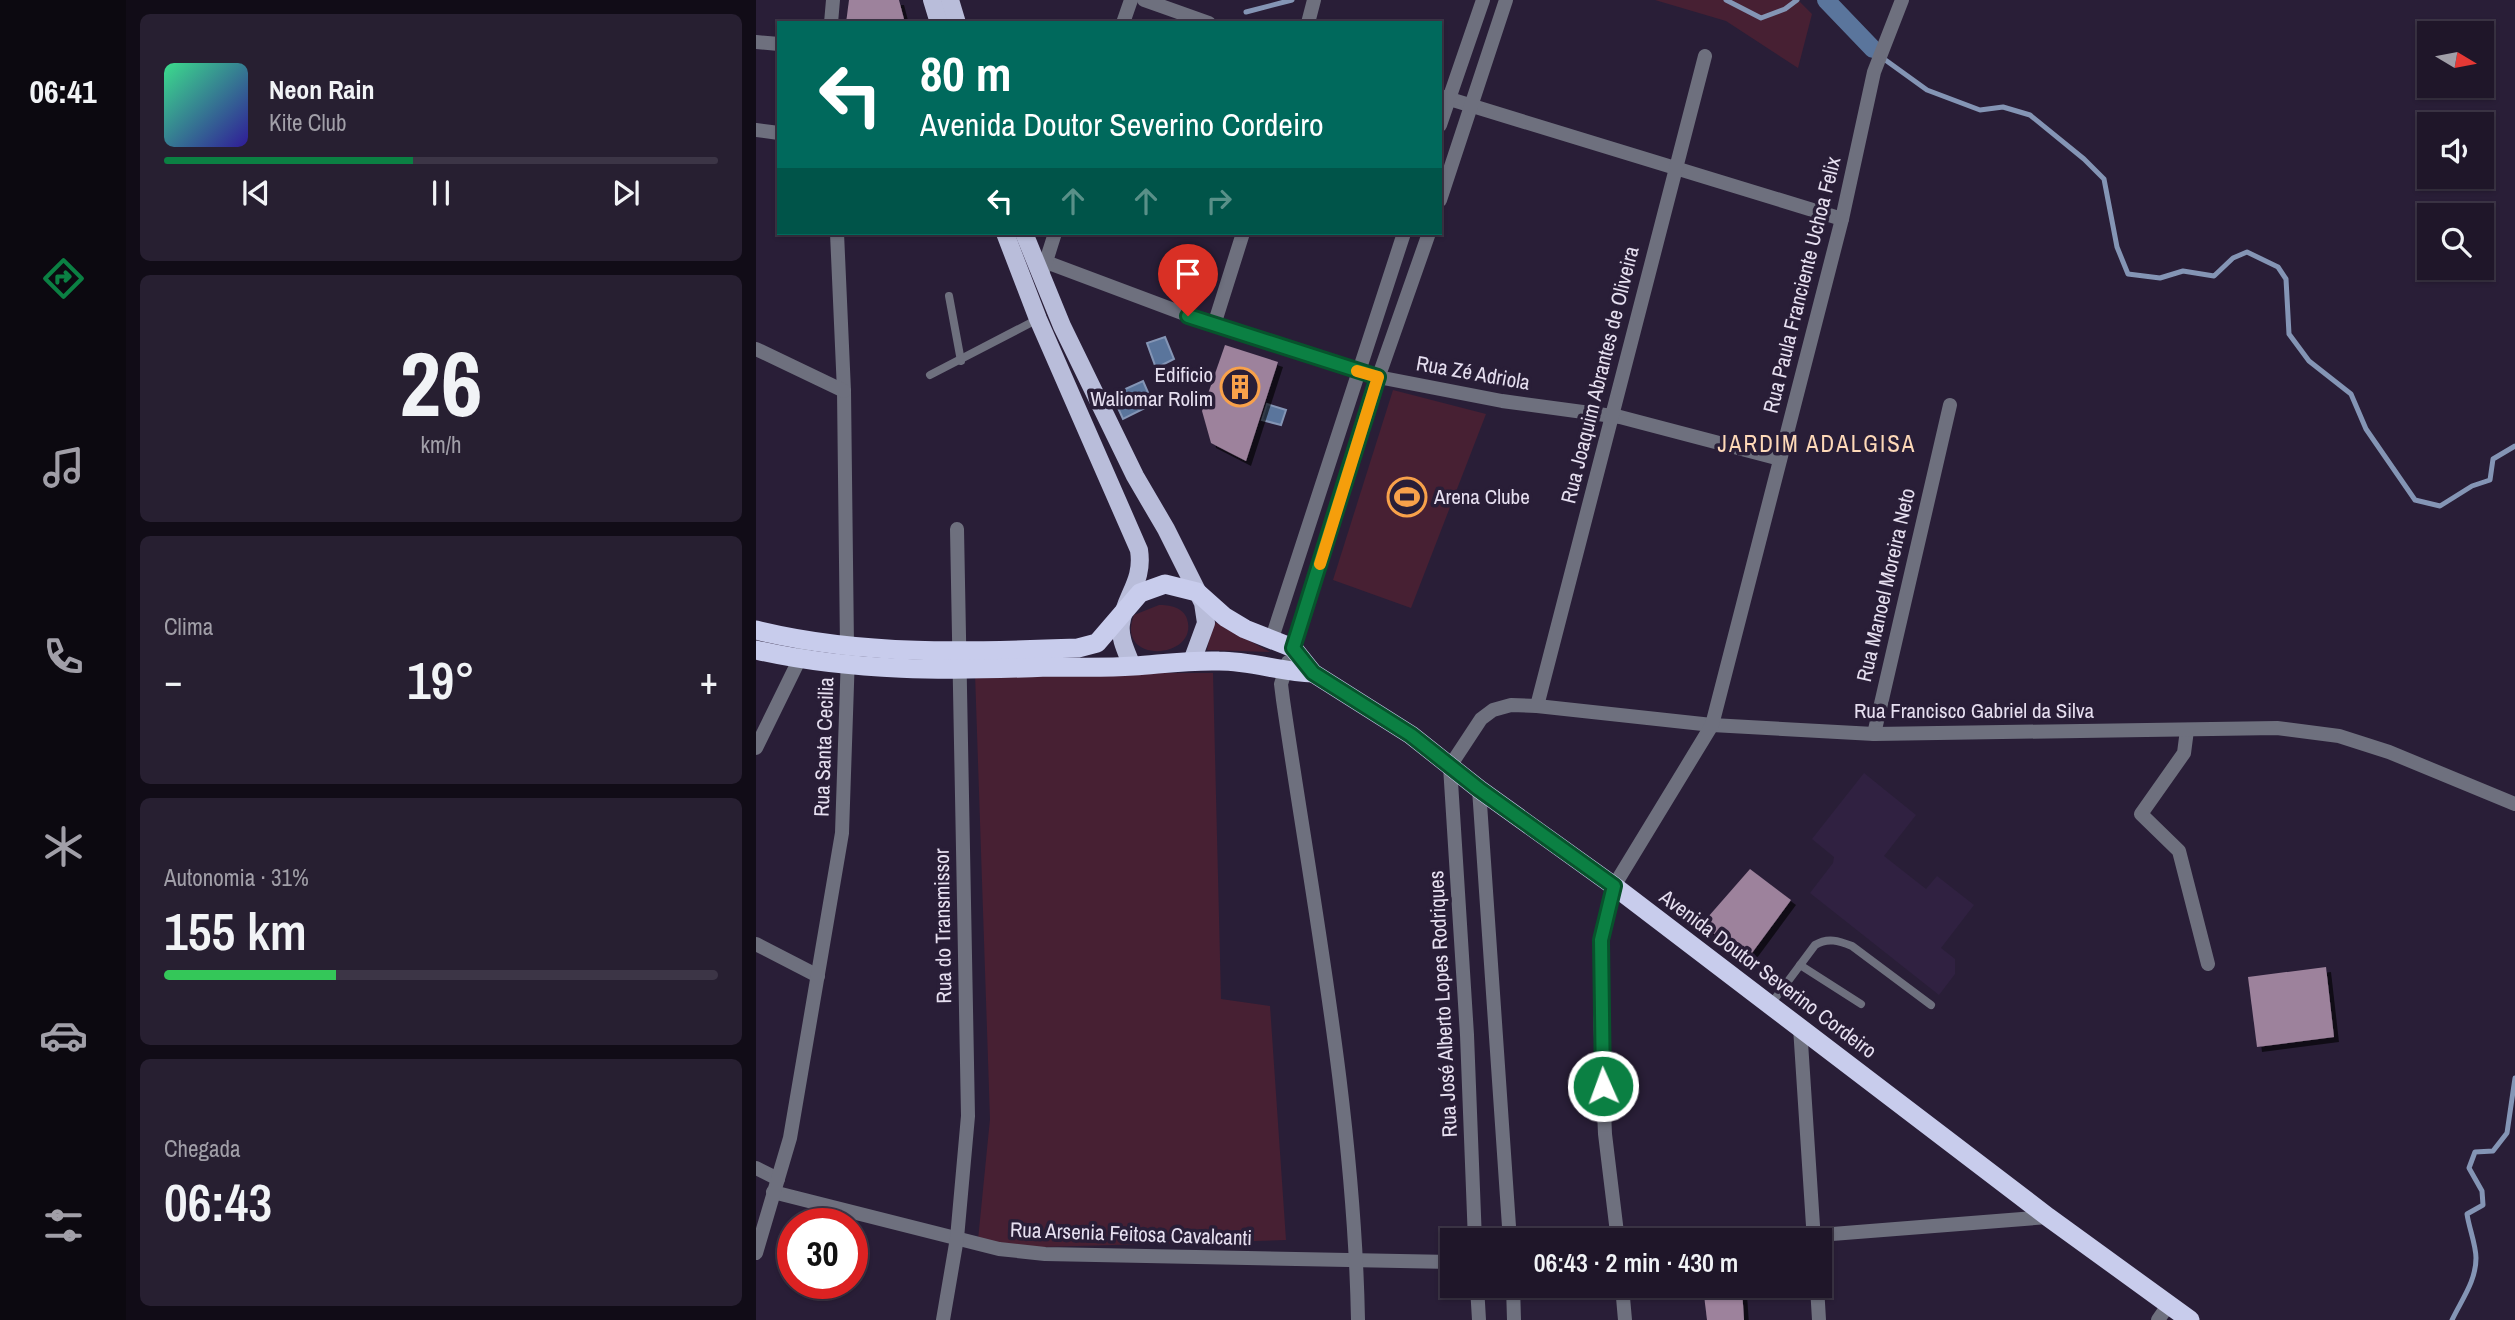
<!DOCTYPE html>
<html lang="pt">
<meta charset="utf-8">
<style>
:root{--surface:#1f1629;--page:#271f31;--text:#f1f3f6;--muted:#a19fa8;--line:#3c3546;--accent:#0b8043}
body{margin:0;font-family:"Archivo Narrow",sans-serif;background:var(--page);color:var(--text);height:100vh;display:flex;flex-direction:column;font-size:26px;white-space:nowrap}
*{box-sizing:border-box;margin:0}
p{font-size:23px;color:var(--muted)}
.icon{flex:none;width:38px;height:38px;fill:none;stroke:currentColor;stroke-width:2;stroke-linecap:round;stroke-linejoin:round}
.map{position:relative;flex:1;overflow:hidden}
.sheet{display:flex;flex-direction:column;gap:14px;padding:14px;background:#110c17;width:630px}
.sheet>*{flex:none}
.guide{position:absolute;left:21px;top:21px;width:665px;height:214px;border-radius:0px;box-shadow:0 2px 5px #0004,0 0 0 2px var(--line);background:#00695c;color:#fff;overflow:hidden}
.needle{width:46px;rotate:100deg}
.fabs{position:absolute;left:1661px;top:21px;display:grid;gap:14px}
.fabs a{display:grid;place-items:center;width:77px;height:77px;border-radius:0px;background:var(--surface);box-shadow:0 2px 5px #0004,0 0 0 2px var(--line);font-size:35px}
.speed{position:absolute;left:21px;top:1208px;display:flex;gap:14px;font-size:35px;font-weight:700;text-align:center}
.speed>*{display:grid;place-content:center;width:91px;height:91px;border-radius:50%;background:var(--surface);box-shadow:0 2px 5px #0004,0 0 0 2px var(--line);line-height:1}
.speed .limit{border:10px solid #d22;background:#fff;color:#111}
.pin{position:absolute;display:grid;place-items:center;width:60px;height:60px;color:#fff;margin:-72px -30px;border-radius:50% 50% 50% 0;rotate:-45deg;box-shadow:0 0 7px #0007}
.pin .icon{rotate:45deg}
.me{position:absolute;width:77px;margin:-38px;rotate:358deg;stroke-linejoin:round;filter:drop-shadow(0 0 5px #0008)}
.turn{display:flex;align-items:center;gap:24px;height:147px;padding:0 28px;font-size:32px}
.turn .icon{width:91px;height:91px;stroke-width:2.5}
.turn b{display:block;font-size:49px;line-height:60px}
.lanes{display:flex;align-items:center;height:66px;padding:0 28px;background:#0003;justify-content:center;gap:35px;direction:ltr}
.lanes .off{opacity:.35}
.big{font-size:52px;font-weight:600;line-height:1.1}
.sheet .widget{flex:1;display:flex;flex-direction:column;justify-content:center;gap:10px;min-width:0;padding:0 24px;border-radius:10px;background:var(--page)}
.sheet .dial{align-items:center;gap:0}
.dial b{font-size:91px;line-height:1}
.song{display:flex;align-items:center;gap:21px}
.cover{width:84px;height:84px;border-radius:10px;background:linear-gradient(135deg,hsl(150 70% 55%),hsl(250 70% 35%))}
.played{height:7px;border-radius:4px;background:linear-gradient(90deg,var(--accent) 45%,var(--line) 45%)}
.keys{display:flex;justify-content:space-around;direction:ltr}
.heat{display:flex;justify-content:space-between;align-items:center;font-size:38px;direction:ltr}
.charge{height:10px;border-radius:5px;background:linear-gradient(90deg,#34c759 31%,var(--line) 0)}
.trip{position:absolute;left:684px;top:1228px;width:392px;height:70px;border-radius:0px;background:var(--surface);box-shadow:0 2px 5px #0004,0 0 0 2px var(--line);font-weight:600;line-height:70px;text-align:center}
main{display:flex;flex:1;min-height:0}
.dock{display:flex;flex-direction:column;width:126px;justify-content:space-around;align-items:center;background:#0c0910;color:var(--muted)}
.dock .icon{width:49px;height:49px}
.dock .selected{color:var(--accent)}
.dock b{font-size:32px;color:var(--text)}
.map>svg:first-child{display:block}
</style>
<main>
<nav class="dock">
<b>06:41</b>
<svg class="icon selected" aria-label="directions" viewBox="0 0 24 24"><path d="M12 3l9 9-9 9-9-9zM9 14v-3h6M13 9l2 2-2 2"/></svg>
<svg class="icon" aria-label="music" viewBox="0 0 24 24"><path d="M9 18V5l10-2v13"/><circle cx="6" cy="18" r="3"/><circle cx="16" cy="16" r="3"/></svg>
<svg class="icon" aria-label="phone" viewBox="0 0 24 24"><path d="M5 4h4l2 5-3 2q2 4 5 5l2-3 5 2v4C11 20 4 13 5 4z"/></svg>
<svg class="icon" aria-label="climate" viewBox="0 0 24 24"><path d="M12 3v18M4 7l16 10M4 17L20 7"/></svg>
<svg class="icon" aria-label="car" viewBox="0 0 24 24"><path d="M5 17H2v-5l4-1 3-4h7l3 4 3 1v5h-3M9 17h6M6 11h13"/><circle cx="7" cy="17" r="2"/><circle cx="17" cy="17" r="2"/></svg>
<svg class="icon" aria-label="filters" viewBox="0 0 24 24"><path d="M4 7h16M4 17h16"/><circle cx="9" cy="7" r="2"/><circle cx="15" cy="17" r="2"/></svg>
</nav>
<section class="sheet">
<div class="widget">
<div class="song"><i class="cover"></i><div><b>Neon Rain</b><p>Kite Club</p></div></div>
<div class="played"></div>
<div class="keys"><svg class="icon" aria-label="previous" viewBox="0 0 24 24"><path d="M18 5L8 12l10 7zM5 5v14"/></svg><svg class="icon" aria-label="pause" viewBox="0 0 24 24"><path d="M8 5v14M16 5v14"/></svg><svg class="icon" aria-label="next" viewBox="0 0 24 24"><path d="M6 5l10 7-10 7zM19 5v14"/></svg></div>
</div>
<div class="widget dial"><b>26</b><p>km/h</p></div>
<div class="widget"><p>Clima</p>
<div class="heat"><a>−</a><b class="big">19°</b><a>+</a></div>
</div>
<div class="widget"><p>Autonomia · 31%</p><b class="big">155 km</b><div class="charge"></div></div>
<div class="widget"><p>Chegada</p><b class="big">06:43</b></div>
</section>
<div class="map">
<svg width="1759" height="1320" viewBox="0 0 1759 1320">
<defs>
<filter id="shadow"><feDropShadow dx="5" dy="5" stdDeviation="0" flood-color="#0009"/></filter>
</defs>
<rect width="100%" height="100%" fill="#291e37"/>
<path fill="#302141" d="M1108 773 1160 815 1128 856 1170 889 1181 876 1218 905 1185 948 1199 959V974L1183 995 1054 893 1077 863 1078 857 1056 839Z"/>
<g fill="#472033">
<path d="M899 0H1042L1056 14 1042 68 970 21Z"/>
<path d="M637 390 730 414 655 608 577 580Z"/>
<path d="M403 605C413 605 427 607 431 619 444 659 358 666 378 615Z"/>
<path d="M457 621 514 652 451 650Z"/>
<path d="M219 673H457L465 999 514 1006 530 1240 250 1248 222 1240 234 1119Z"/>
</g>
<g fill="#5a759c" stroke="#8495b5" stroke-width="2">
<path d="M409 337 418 359 400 368 391 343Z"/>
<path d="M387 381 397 404 367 419 356 395Z"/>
<path d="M511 404 530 410 525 425 506 420Z"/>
</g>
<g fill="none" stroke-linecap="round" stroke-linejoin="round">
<g stroke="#8495b5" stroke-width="5">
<path d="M970 0 1005 18 1029 9 1041 0"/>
<path d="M490 12 536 0"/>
<path d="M1128 59 1171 90 1224 110 1247 107 1274 115 1328 159 1348 179 1361 247 1372 274 1404 278 1427 271 1458 276 1477 258 1491 252 1522 267 1530 279 1533 334 1553 361 1595 394 1610 429 1659 500 1684 506 1716 486 1734 480 1737 459 1759 446"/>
<path d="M1696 1320C1706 1299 1720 1281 1720 1258 1720 1245 1713 1228 1711 1214L1727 1205 1726 1191 1713 1168 1719 1152 1737 1151 1751 1133 1759 1078"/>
</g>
<path stroke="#5a759c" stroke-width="18" d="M1070 0 1117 49"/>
</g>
<g fill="#9d829c" filter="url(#shadow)">
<path d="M93 0H143L149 23H90Z"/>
<path d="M469 345 522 362 490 461 455 443 446 411Z"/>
<path d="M994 869 1035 900 993 957 945 925Z"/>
<path d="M1570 967 1578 1037 1501 1047 1492 977Z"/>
<path d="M986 1289 988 1320H951L948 1295Z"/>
</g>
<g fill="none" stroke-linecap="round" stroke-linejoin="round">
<g stroke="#6e707e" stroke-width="8">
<path d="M193 296 205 361"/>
<path d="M174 375 282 319"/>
<path d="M1044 965 1105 1004"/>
<path d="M1015 1004 1059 945C1072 937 1083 941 1096 946L1175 1005"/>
</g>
<g stroke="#6e707e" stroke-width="14">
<path d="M388 0 453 23"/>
<path d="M75 23 77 0"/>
<path d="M367 23 375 0"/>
<path d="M552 23 558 0"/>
<path d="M0 42 23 44"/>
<path d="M684 96 1086 219"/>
<path d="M684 125 727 0"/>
<path d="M0 130 23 133"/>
<path d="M684 200 750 0"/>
<path d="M81 233 88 391 91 647"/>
<path d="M290 262 458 325 622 377 746 401 864 417 1024 459"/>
<path d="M287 271 299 233"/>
<path d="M458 325 487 233"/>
<path d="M0 349 88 391"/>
<path d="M516 638 648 233"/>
<path d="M537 648 620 384 673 233"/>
<path d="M781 706 949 56"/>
<path d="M1431 730 1428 753 1385 814 1423 851 1452 964"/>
<path d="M1118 734 1194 405"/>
<path d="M0 748 48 650"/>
<path d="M723 789 754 1241"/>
<path d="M0 944 62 976"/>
<path d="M1044 1027 1058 1241"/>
<path d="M0 1168 22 1179"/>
<path d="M17 1192 243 1249 289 1254 696 1262"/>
<path d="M719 1241 711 1035 694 766 725 719 737 710 755 705 781 706 956 725 1118 734 1521 728 1583 736 1633 752 1759 804"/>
<path d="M862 1241 849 1134 844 1015 845 940 858 886 956 725 1086 219 1118 72 1146 0"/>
<path d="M988 1241 1292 1217"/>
<path d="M721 1286 723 1320"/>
<path d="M757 1286 758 1320"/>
<path d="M866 1286 869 1320"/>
<path d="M1061 1286 1063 1320"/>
<path d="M187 1320 201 1238 212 1116 201 529"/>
<path d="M1402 1320 1413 1304"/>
</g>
<g stroke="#6e707e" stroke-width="14">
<path d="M532 662 525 684 527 700C557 905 598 1112 602 1320"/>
<path d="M0 1253 34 1138 86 833 92 655"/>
</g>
<g stroke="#b9bdda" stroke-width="18">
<path d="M176 0 183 23"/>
<path d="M194 0 201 23"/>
<path d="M249 233 282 319 383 550C388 582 369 595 365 624 363 638 371 653 376 666"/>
<path d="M268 233 306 326 379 476 410 529 447 603 450 623 436 661"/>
</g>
<g stroke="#c8ccec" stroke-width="19">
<path d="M0 630C106 656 214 652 322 648L341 643 384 593 409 584 441 592 469 617 489 629 537 648 557 673 655 735 723 789 858 886 1292 1217 1434 1320"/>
<path d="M0 650C96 672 194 671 292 667 321 667 349 668 378 666 406 664 434 660 463 661 496 661 525 672 557 673"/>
</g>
</g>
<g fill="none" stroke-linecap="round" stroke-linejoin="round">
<defs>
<path id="route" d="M432 316 622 377 537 648 557 673 655 735 723 789 858 886 845 940 847 1086"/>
</defs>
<use href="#route" stroke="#07532c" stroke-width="18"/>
<use href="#route" stroke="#0b8043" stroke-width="12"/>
<path stroke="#f59e0b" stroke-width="12" d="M564 564 622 377 601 371"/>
</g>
<defs>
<symbol id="building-ring" viewBox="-11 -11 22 22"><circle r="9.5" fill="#291e37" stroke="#f8a14a" stroke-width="1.5"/><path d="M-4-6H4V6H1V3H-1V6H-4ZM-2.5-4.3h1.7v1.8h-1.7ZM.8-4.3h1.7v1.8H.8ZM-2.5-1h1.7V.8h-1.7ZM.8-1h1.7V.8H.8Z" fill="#f8a14a"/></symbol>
<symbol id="stadium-ring" viewBox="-11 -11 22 22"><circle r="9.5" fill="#291e37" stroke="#f8a14a" stroke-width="1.5"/><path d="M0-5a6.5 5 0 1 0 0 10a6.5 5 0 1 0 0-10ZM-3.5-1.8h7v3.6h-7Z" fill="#f8a14a"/></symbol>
</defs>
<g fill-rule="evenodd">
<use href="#building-ring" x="462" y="365" width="44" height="44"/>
<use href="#stadium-ring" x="629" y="475" width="44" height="44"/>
</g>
<g text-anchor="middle" stroke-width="7" stroke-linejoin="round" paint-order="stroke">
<g font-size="21" fill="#e6dff0" stroke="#291e37">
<text transform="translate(1046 285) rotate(-76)" y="7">Rua Paula Franciente Uchoa Felix</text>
<text transform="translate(717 373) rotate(10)" y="7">Rua Zé Adriola</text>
<text transform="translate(844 375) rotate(-76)" y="7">Rua Joaquim Abrantes de Oliveira</text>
<text transform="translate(1130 585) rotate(-77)" y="7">Rua Manoel Moreira Neto</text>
<text x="1218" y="718">Rua Francisco Gabriel da Silva</text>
<text transform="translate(68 747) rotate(-88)" y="7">Rua Santa Cecilia</text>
<text transform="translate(187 926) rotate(-91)" y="7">Rua do Transmissor</text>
<text transform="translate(1012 974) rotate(37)" y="7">Avenida Doutor Severino Cordeiro</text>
<text transform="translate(687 1004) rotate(-93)" y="7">Rua José Alberto Lopes Rodriques</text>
<text transform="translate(375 1234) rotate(2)" y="7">Rua Arsenia Feitosa Cavalcanti</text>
</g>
<g font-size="21" fill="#e6dff0" stroke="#291e37" text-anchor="end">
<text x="457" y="382">Edificio<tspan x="457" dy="24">Waliomar Rolim</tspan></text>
<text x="678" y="504" text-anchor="start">Arena Clube</text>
</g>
<g font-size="23" letter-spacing="2" fill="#fed9b8" stroke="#291e37">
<text x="1061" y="452">JARDIM ADALGISA</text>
</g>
</g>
</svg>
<div class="fabs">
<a><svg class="needle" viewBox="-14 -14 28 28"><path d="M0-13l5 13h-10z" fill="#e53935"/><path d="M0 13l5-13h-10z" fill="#a19fa8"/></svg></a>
<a><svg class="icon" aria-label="sound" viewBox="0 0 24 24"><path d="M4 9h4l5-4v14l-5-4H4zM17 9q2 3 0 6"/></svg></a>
<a><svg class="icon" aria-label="search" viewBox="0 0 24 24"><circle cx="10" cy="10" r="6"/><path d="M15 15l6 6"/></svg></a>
</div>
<div class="speed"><div class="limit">30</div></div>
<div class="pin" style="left:432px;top:316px;background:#d93025"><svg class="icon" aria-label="arrive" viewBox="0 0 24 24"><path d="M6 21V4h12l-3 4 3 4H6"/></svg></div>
<svg class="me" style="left:847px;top:1086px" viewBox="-20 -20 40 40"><circle r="17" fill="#0b8043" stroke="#fff" stroke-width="3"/><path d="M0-11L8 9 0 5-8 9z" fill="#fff"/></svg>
<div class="trip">06:43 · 2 min · 430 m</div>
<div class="guide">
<div class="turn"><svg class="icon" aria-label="left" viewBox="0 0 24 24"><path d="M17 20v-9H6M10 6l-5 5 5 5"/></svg><div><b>80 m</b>Avenida Doutor Severino Cordeiro</div></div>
<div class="lanes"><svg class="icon" aria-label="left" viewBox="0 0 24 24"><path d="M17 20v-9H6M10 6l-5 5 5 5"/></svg><svg class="icon off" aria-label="ahead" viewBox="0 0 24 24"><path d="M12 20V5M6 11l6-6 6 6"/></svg><svg class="icon off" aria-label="ahead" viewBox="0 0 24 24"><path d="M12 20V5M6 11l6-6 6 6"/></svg><svg class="icon off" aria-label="right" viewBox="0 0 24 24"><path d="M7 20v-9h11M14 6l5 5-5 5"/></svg></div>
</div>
</div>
</main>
